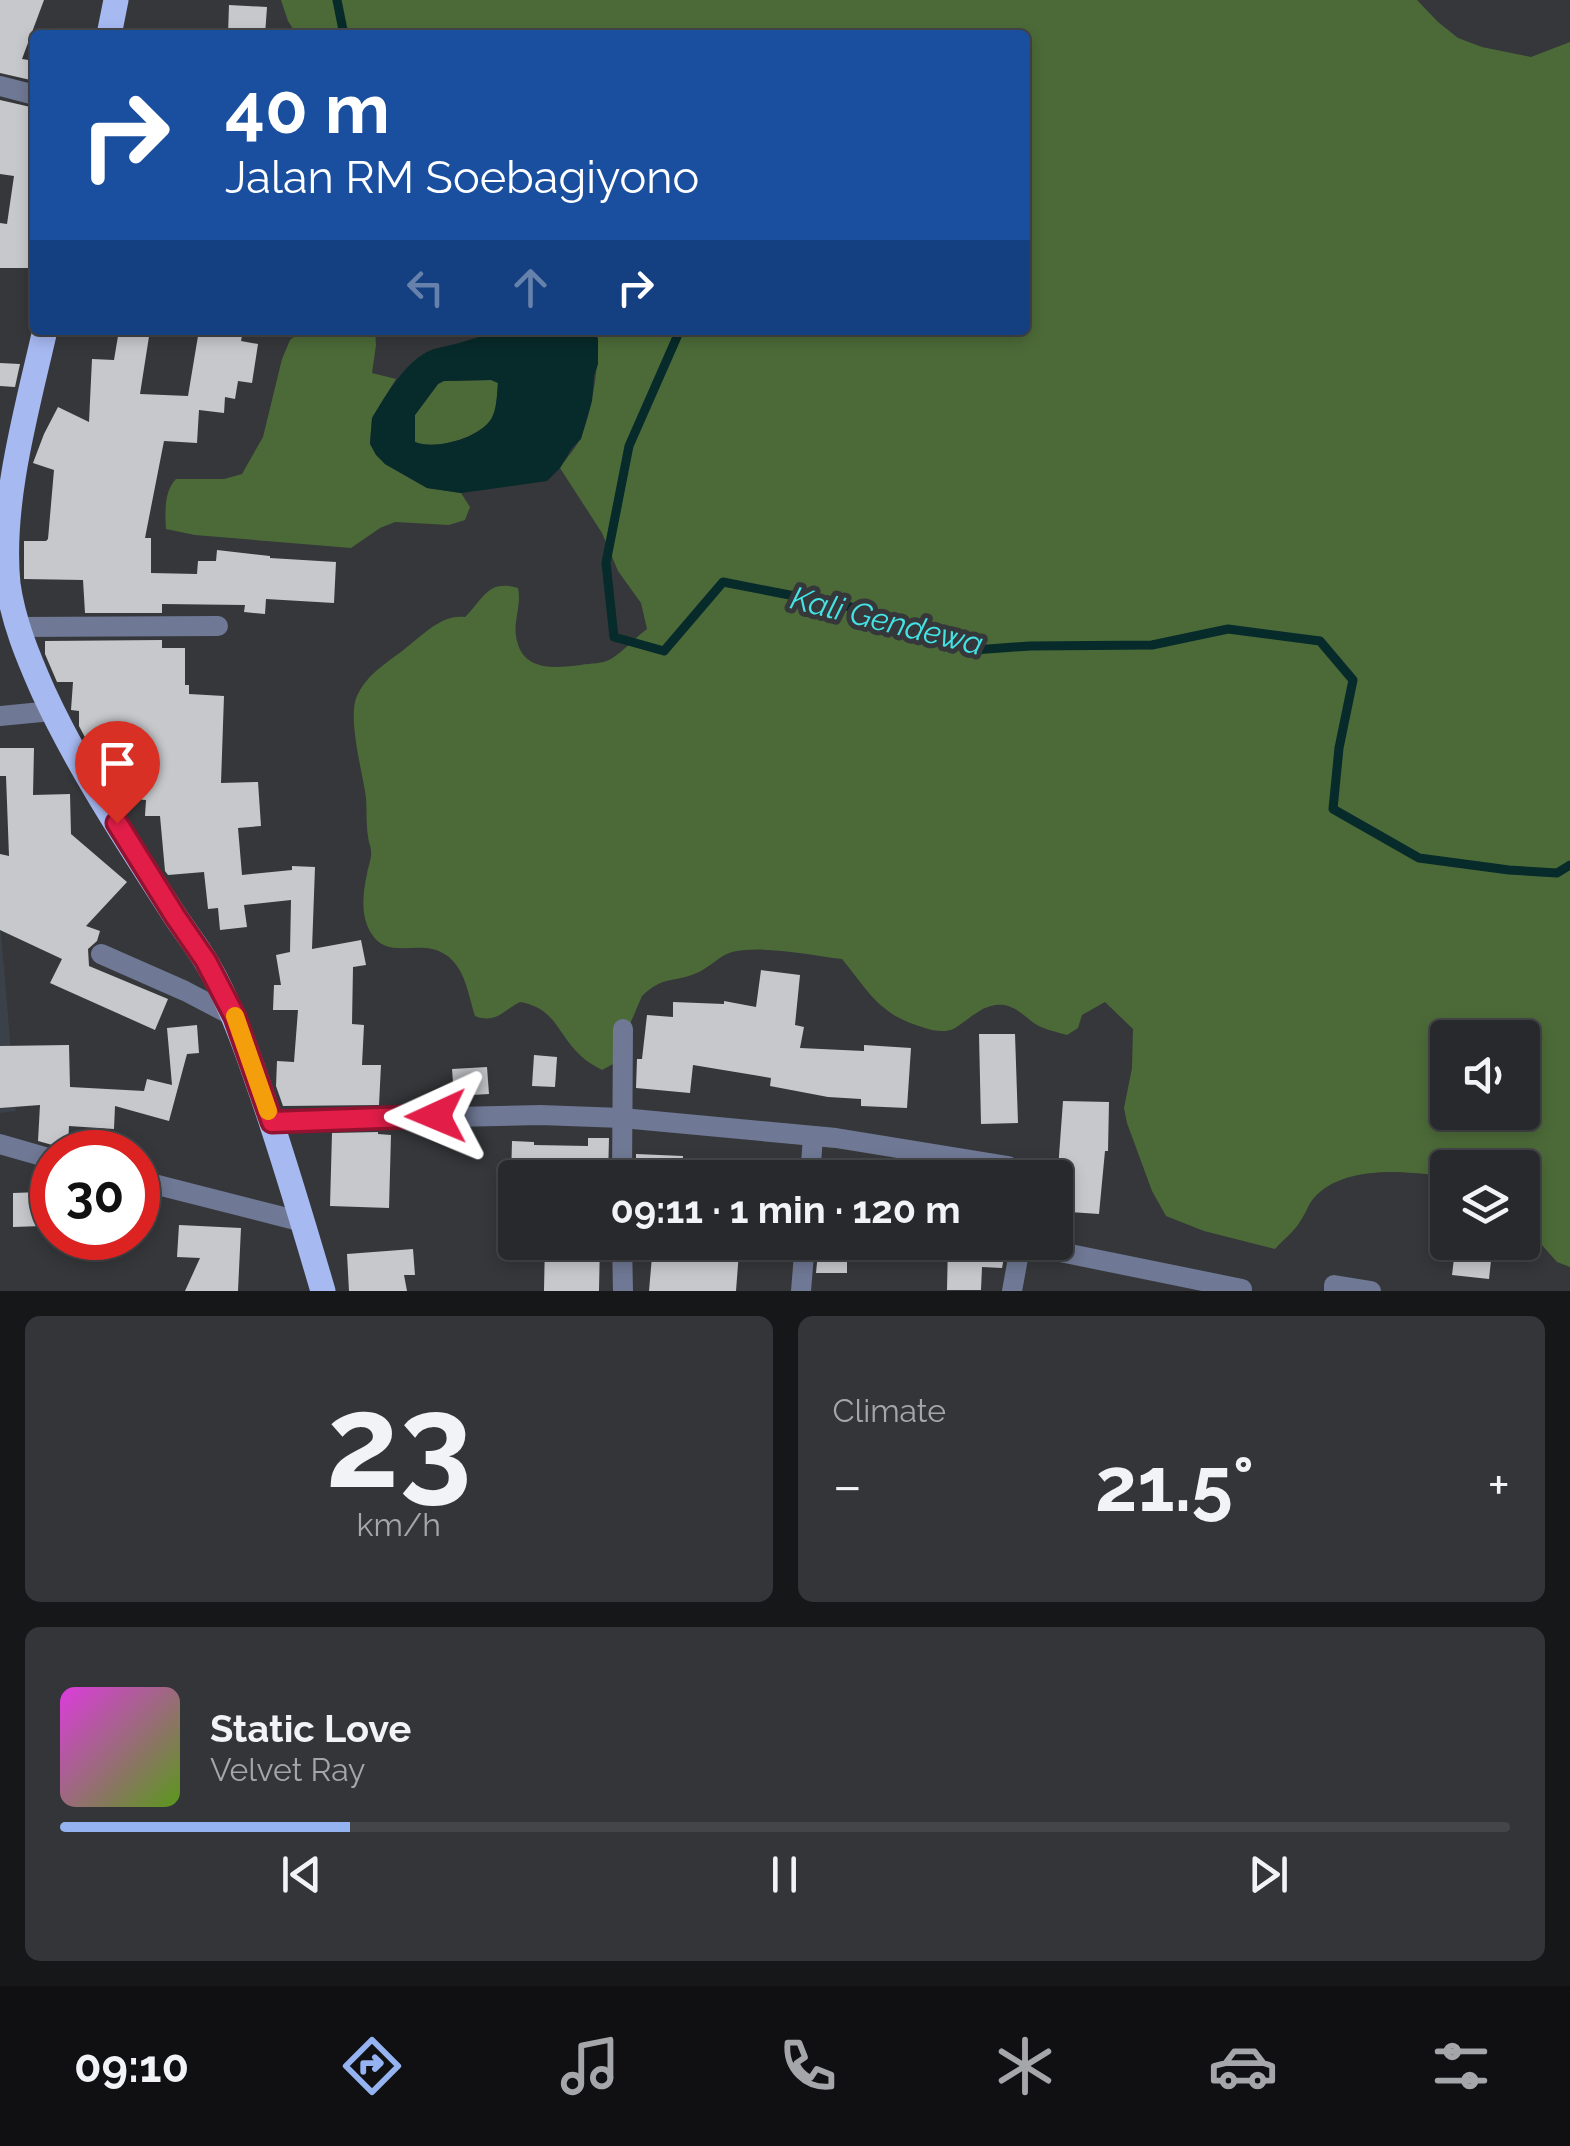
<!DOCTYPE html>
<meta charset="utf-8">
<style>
:root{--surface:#28292c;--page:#343538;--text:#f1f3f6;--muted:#a5a6a9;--line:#444548;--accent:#95b2f1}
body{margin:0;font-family:Raleway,sans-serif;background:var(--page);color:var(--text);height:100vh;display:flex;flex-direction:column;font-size:38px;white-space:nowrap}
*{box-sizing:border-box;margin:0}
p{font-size:32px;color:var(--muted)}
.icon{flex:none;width:55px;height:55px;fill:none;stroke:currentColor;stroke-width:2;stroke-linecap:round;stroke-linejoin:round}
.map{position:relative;height:1291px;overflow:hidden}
.side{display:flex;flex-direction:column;gap:25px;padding:25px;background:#161718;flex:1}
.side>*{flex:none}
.top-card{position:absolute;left:30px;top:30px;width:1000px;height:305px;border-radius:10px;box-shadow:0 5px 15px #0003,0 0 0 2px var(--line);background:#1a4fa0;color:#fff;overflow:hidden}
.buttons{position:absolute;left:1430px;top:1020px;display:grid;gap:20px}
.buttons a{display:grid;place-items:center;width:110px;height:110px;border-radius:10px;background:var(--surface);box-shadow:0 5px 15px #0003,0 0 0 2px var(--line);font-size:50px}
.speed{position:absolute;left:30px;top:1130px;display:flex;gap:20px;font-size:50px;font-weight:700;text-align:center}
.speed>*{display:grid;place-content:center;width:130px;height:130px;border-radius:50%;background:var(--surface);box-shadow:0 5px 15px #0003,0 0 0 2px var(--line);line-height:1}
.speed .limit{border:15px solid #d22;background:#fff;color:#111}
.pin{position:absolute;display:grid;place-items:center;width:85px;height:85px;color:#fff;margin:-102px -42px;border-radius:50% 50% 50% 0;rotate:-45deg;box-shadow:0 0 10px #0007}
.pin .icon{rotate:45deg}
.me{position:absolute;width:110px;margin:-55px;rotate:269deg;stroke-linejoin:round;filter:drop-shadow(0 0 8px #0008)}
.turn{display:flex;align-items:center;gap:35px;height:210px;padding:0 30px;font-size:45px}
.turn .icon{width:130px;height:130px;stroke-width:2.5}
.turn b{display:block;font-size:70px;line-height:85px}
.lanes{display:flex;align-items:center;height:95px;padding:0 30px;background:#0003;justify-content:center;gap:50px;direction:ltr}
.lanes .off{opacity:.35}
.big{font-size:75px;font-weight:700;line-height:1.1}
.side .tile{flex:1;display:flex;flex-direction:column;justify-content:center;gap:15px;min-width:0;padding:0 35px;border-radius:15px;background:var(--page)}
.side .dial{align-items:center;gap:0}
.dial b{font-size:130px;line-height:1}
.song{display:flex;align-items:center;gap:30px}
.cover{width:120px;height:120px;border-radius:15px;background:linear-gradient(135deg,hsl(300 70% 55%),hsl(90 70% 35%))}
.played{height:10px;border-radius:5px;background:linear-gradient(90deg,var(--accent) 20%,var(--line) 20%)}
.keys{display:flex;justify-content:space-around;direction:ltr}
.heat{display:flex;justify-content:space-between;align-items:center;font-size:55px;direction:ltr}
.side .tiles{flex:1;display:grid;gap:25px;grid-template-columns:1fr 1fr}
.tile:last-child{grid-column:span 2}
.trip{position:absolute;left:498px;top:1160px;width:575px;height:100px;border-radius:10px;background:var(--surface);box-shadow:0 5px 15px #0003,0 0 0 2px var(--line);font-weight:700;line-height:100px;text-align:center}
.dock{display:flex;height:160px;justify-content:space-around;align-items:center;background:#101012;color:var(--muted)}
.dock .icon{width:70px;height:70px}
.dock .active{color:var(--accent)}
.dock b{font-size:45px;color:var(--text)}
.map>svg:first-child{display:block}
</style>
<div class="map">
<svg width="1570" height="1291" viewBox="0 0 1570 1291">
<rect width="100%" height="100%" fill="#35373a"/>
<path fill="#3b4149" d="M0 921 16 1111 0 1113Z"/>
<g fill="#4c6a38" fill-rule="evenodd">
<path d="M281 0H1417L1438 22 1458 38 1482 47 1531 57 1570 42V1267L1557 1262 1540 1243 1531 1207 1523 1195 1522 1168H1448L1447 1177C1407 1171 1343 1164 1313 1199 1308 1205 1306 1213 1301 1220 1295 1231 1284 1239 1275 1249L1204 1231 1166 1216 1152 1191 1127 1123 1124 1108 1132 1068 1133 1029 1105 1002 1082 1015 1078 1028 1067 1035C1057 1032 1046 1030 1037 1025 1026 1018 1017 1007 1004 1005 984 1002 970 1019 955 1028 947 1033 934 1031 925 1028 879 1015 870 993 842 959 809 955 764 945 732 952 719 956 710 967 699 972 676 983 663 975 642 996L613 1064 602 1070C595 1066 587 1062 581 1056 557 1034 556 1008 520 1002 502 1011 496 1024 475 1016 470 1001 467 980 457 966 430 929 391 966 371 933 360 916 363 892 367 874 368 867 372 858 371 851 371 846 368 841 368 836 366 824 367 811 366 798 363 773 346 715 358 694 369 672 389 662 407 647 424 634 442 614 465 617 484 599 487 579 518 588 522 606 512 622 517 641 524 672 557 668 581 665 591 663 603 664 611 659 624 651 635 638 647 629L641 603 618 571 602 533 560 468C567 457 578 446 582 434 592 411 602 354 595 330H1025V35H297L288 21ZM1448 1038H1522V1112H1448Z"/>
<path d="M303 330H375L376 345 372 373 396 379 372 418 370 444 385 464 427 488 461 493 470 507 465 520 449 525 395 522 380 528 351 548 195 535 166 529C165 513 164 491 176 479H224L242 474 263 437 282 359 290 340Z"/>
<path d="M492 380 498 383C497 392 497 406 494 415 485 437 435 451 415 442V415L438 384 443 381Z"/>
</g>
<path fill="#072a2a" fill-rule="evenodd" d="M499 330H595L598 339V364L594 376 592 401 581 439 572 448 560 468 547 481 461 493 427 488 385 464 376 455 370 444 372 418C386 395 409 354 438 348 458 344 479 337 499 330ZM491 380 498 383C497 393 497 406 493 415 485 437 435 451 415 442V415L438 384 444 381Z"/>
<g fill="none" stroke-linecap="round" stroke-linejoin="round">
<g stroke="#072a2a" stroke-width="9">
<path d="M337 0 344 35"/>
<path d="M680 330 629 446 606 563 614 637 664 651 723 582 851 607 974 650 1030 646 1152 645 1228 629 1320 641 1353 680 1339 748 1333 809 1419 858 1509 870 1557 873 1570 865"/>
</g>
</g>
<g fill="#c6c8cc">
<path d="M0 0H44L22 59 35 61V81L0 73Z"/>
<path d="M229 5 267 7 265 35H228Z"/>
<path d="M0 100 35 108V219H30L28 268H0V223L7 224 14 176 0 174Z"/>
<path d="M119 330H150L140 394 188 396 199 330H243L241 341 258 344 252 383 238 381 235 399 225 397 224 413 199 410 197 443 164 441 145 538H151V573L197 574 198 561H216L217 550 270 556V558L336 562 334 603 266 599 265 614 244 612 245 605 162 604V613H85L83 580 24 579V541H46L48 539 54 470 33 463 44 434 58 407 89 422 92 359 114 360Z"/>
<path d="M0 363 20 364 15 387 0 386Z"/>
<path d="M162 640V648H185V685H189V694L224 696 221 783 258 782 261 826 238 828 242 875 292 870V866L315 867 312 949 361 940 366 965 353 967 352 1024 364 1025 362 1065H381L379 1105 283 1106 276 1086 277 1061 294 1062 298 1010H273L274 985H281L276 955 290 952 291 900 244 905 247 927 220 930 218 908 208 909 204 872 168 875 165 871 160 816H145L146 800 120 798 118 795 120 743H88L79 726V711L71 710 73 682H57L45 654V641Z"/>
<path d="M0 748H34L33 795 70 794 71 834 127 882 86 926 100 931 97 941 88 949 89 966 168 999 155 1030 50 983 62 959 0 930V854L9 856 6 776H0Z"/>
<path d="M761 970 800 975 795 1025 804 1027 800 1048 864 1051V1045L911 1048 907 1108 861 1106V1099L828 1097 770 1086 771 1078 693 1065 690 1093 636 1088 637 1059H642L647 1015 673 1017V1002L724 1004V1001L756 1007Z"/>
<path d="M197 1025 199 1053 187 1054 169 1121 115 1106 114 1129 69 1126 68 1146H56L38 1141 40 1105 0 1108V1046L69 1045 70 1087 144 1091 147 1079 172 1085 167 1028Z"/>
<path d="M979 1034H1015L1018 1123 981 1124Z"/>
<path d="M534 1055 557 1057 555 1087 532 1086Z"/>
<path d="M487 1067 489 1094 454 1096 452 1069Z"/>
<path d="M1063 1101 1109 1102 1108 1151H1105L1099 1214 1055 1211Z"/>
<path d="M378 1132V1134L391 1135 389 1208 330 1206 332 1133Z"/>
<path d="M588 1138H609L608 1178H511L512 1141 534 1142V1145L588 1146Z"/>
<path d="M636 1154 683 1156 682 1178H636Z"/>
<path d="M41 1192 42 1226 13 1227V1193Z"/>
<path d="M179 1225 241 1228 238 1291H185L200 1258 177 1257Z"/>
<path d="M545 1242H600L599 1291H544Z"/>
<path d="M819 1242H847V1273H816Z"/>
<path d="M948 1242H1007L1002 1268 982 1267 981 1290H947Z"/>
<path d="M1456 1242H1493L1489 1279 1452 1275Z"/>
<path d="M653 1245 739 1252 736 1291H649Z"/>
<path d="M413 1249 415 1275H404L407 1291H349L347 1254Z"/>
</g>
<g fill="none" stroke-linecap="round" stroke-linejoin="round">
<g stroke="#6f7894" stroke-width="20">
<path d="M0 86 35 95"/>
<path d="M18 627 218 626"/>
<path d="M0 716 52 711"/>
<path d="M101 954 185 991 235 1017"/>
<path d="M272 1121 540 1115 622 1118 836 1138 1008 1166 1021 1178"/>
<path d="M622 1178 623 1029"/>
<path d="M810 1178 813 1136"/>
<path d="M622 1242 623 1291"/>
<path d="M1021 1244 1242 1289"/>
<path d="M801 1291 805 1242"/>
<path d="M1012 1291 1021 1242"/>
<path d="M1334 1291V1285L1371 1291"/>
</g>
<g stroke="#6f7894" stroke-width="20">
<path d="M0 1144 52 1159"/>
<path d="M138 1180 303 1222"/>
</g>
<g stroke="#a6b9f1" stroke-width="25">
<path d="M109 35 116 0"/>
<path d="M45 330C27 409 0 503 8 584 13 621 28 657 43 691 79 769 127 841 173 913 184 930 197 946 207 963 230 1003 245 1045 260 1089 283 1155 303 1223 323 1291"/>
</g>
</g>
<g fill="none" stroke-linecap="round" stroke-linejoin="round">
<defs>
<path id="route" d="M117 823 175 916 206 961 235 1017 272 1122 436 1116"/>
</defs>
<use href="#route" stroke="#92132f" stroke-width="25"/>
<use href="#route" stroke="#e11d48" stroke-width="18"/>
<path stroke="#f59e0b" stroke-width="18" d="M235 1016 268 1111"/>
</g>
<g text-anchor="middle" stroke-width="10" stroke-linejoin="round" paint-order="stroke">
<g font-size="32" font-style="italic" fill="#44e3e4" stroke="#35373a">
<text transform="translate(887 621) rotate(14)" y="11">Kali Gendewa</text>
</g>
</g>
</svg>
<div class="buttons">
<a><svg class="icon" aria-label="sound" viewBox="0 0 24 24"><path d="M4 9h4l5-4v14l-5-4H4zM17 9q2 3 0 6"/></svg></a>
<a><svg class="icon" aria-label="layers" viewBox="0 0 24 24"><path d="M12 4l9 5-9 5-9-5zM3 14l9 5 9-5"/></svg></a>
</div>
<div class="speed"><div class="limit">30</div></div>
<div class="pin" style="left:117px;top:823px;background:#d93025"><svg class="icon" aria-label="arrive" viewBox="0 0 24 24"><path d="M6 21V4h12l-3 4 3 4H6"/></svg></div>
<svg class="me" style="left:436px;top:1116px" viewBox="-20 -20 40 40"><path d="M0-17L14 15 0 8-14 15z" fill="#e11d48" stroke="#fff" stroke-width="4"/></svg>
<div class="trip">09:11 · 1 min · 120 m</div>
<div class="top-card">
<div class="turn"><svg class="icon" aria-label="right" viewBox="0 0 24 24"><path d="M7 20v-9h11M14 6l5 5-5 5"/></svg><div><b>40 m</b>Jalan RM Soebagiyono</div></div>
<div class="lanes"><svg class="icon off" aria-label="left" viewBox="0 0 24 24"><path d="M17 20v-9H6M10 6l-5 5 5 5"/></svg><svg class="icon off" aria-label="ahead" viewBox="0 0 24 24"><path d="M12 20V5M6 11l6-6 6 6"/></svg><svg class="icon" aria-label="right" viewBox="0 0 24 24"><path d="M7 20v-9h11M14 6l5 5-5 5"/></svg></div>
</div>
</div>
<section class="side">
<div class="tiles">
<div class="tile dial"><b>23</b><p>km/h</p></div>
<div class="tile"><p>Climate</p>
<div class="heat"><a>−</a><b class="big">21.5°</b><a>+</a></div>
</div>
<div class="tile">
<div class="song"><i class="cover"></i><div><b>Static Love</b><p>Velvet Ray</p></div></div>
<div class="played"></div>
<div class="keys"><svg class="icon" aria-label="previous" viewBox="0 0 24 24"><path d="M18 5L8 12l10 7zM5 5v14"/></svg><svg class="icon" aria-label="pause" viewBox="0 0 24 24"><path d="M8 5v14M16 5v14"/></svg><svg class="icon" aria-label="next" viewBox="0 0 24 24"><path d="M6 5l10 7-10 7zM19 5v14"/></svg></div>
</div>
</div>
</section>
<nav class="dock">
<b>09:10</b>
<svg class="icon active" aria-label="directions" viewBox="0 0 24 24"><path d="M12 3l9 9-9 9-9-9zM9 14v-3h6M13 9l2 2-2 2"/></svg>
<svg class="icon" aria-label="music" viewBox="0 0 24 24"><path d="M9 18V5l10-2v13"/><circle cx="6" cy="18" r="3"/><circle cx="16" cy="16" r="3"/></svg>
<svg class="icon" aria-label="phone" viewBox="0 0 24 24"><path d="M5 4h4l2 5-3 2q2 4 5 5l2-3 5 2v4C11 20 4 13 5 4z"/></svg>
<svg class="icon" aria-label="climate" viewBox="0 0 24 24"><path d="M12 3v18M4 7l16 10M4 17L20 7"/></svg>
<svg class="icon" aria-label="car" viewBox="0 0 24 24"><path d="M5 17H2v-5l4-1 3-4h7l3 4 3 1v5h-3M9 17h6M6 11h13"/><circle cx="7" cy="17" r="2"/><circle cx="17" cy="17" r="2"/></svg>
<svg class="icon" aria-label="filters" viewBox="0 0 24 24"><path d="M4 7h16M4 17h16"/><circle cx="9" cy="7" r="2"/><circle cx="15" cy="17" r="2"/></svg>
</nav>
